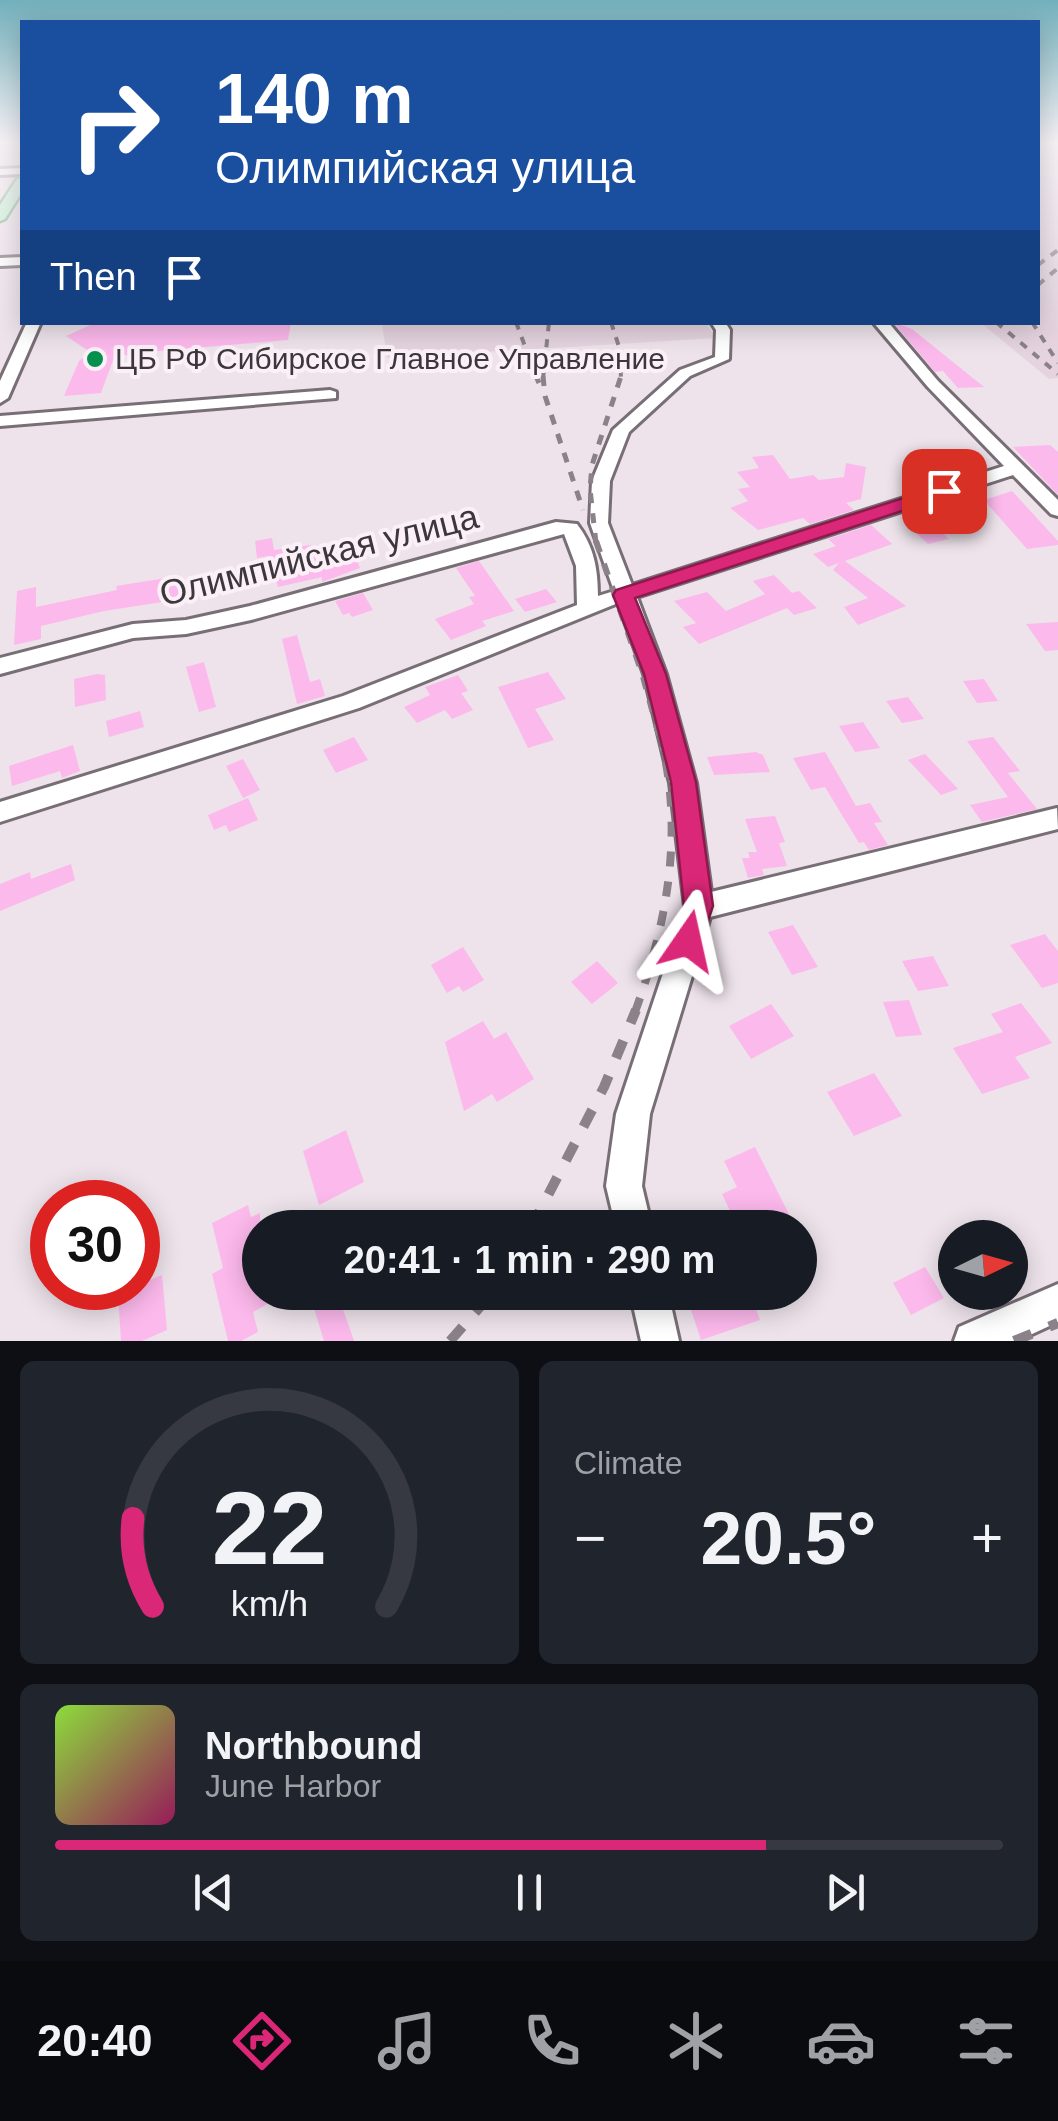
<!DOCTYPE html>
<meta charset="utf-8">
<style>
:root{--surface:#171b24;--page:#20242c;--text:#f1f3f6;--muted:#9ea1a6;--line:#363941;--accent:#db2777}
body{margin:0;font-family:Arial,sans-serif;background:var(--page);color:var(--text);height:100vh;display:flex;flex-direction:column;font-size:38px;white-space:nowrap}
*{box-sizing:border-box;margin:0}
p{font-size:32px;color:var(--muted)}
.icon{flex:none;width:55px;height:55px;fill:none;stroke:currentColor;stroke-width:2;stroke-linecap:round;stroke-linejoin:round}
.map{position:relative;height:1341px;overflow:hidden}
.drawer{display:flex;flex-direction:column;gap:20px;padding:20px;background:#0d0f14;flex:1}
.drawer>*{flex:none}
.hud{position:absolute;left:20px;top:20px;width:1020px;height:305px;border-radius:0px;box-shadow:0 5px 25px #0003;background:#1a4fa0;color:#fff;overflow:hidden}
.needle{width:65px;rotate:85deg}
.tools{position:absolute;left:938px;top:1220px;display:grid;gap:20px}
.tools a{display:grid;place-items:center;width:90px;height:90px;border-radius:50%;background:var(--surface);box-shadow:0 5px 25px #0003;font-size:50px}
.speed{position:absolute;left:30px;top:1180px;display:flex;gap:20px;font-size:50px;font-weight:700;text-align:center}
.speed>*{display:grid;place-content:center;width:130px;height:130px;border-radius:50%;background:var(--surface);box-shadow:0 5px 25px #0003;line-height:1}
.speed .limit{border:15px solid #d22;background:#fff;color:#111}
.pin{position:absolute;display:grid;place-items:center;width:85px;height:85px;color:#fff;margin:-42px;border-radius:20px;box-shadow:0 5px 15px #0006}
.me{position:absolute;width:110px;margin:-55px;rotate:11deg;stroke-linejoin:round;filter:drop-shadow(0 0 8px #0008)}
.turn{display:flex;align-items:center;gap:35px;height:210px;padding:0 30px;font-size:45px}
.turn .icon{width:130px;height:130px;stroke-width:2.5}
.turn b{display:block;font-size:70px;line-height:85px}
.then{display:flex;align-items:center;height:95px;padding:0 30px;background:#0003;gap:20px;font-size:38px}
.big{font-size:75px;font-weight:700;line-height:1.1}
.drawer .card{flex:1;display:flex;flex-direction:column;justify-content:center;gap:15px;min-width:0;padding:0 35px;border-radius:15px;background:var(--page)}
.drawer .dial{align-items:center;gap:0}
.dial svg{height:260px;overflow:visible;fill:none;stroke:var(--line);stroke-width:7;stroke-linecap:round;text-anchor:middle}
.dial text{fill:var(--text);stroke:none}
.song{display:flex;align-items:center;gap:30px}
.cover{width:120px;height:120px;border-radius:15px;background:linear-gradient(135deg,hsl(90 70% 55%),hsl(330 70% 35%))}
.played{height:10px;border-radius:5px;background:linear-gradient(90deg,var(--accent) 75%,var(--line) 75%)}
.keys{display:flex;justify-content:space-around;direction:ltr}
.heat{display:flex;justify-content:space-between;align-items:center;font-size:55px;direction:ltr}
.drawer .tiles{flex:1;display:grid;gap:20px;grid-template-columns:1fr 1fr}
.card:last-child{grid-column:span 2}
.trip{position:absolute;left:242px;top:1210px;width:575px;height:100px;border-radius:50px;background:var(--surface);box-shadow:0 5px 25px #0003;font-weight:700;line-height:100px;text-align:center}
.menu{display:flex;height:160px;justify-content:space-around;align-items:center;background:#090b0e;color:var(--muted)}
.menu .icon{width:70px;height:70px}
.menu .selected{color:var(--accent)}
.menu b{font-size:45px;color:var(--text)}
.map>svg:first-child{display:block}
</style>
<div class="map">
<svg width="1058" height="1341" viewBox="0 0 1058 1341">
<rect width="100%" height="100%" fill="#eee3eb"/>
<g fill="#e5d4e0">
<path d="M1038 143 1058 144V378L1049 379 981 323 1038 322Z"/>
<path d="M705 322 716 338 387 358 382 323Z"/>
</g>
<g fill="#fcb9ec">
<path d="M97 322H291L288 340 158 351 141 360 116 352 101 393 64 396 79 361 90 352 66 336Z"/>
<path d="M893 322 912 329 984 387 958 388 943 371 935 372Z"/>
<path d="M1050 445 1058 452V495L1013 447Z"/>
<path d="M969 451 988 467 963 475 941 457Z"/>
<path d="M773 455 790 479 813 475 819 480 844 477 846 463 866 467 861 499 846 503 854 510 810 524 803 518 758 530 730 508 748 501 738 489 750 487 737 472 759 468 752 457Z"/>
<path d="M1012 491 1058 541V545L1027 549 984 500Z"/>
<path d="M927 519 949 539 928 544 908 525Z"/>
<path d="M871 525 892 544 845 561 906 606 858 625 844 607 868 598 833 570 839 563 828 567 813 554 836 546 828 539Z"/>
<path d="M272 538 274 550 311 545 312 555 351 547 360 568 322 582V577L278 587 269 556 257 558 255 541Z"/>
<path d="M479 561 514 611 482 621 486 626 451 640 435 619 474 604 469 597 475 596 456 568Z"/>
<path d="M774 575 792 593 799 591 817 608 794 615 787 608 699 644 683 627 696 623 674 601 707 592 726 611 765 594 753 581Z"/>
<path d="M179 576 182 599 104 611 41 626V639L14 645 17 591 36 587V607L117 590 116 586Z"/>
<path d="M546 589 557 602 525 612 515 599Z"/>
<path d="M363 593 373 610 352 617 349 613 343 615 335 601Z"/>
<path d="M1058 622V650L1045 651 1026 624Z"/>
<path d="M297 635 310 682 320 679 325 696 297 704 282 639Z"/>
<path d="M204 662 216 707 199 712 186 667Z"/>
<path d="M548 672 566 699 535 709 554 740 528 748 498 687Z"/>
<path d="M97 674 105 675 106 700 75 707 74 679Z"/>
<path d="M458 675 468 691 461 693 473 710 452 719 445 710 417 723 404 707 430 695 425 687Z"/>
<path d="M984 679 998 701 977 703 963 681Z"/>
<path d="M908 697 924 719 902 723 886 701Z"/>
<path d="M140 711 144 727 109 737 106 721Z"/>
<path d="M863 722 880 748 855 752 839 726Z"/>
<path d="M354 737 368 760 336 773 323 750Z"/>
<path d="M993 737 1020 771 1008 773 1037 809 982 822 970 805 1008 797 967 741Z"/>
<path d="M73 745 80 771 62 778 60 771 12 786 9 766Z"/>
<path d="M756 752 763 755 770 772 714 775 707 757Z"/>
<path d="M825 752 856 806 870 803 882 822 874 823 888 845 869 850 864 842 859 843 825 787 811 790 793 758Z"/>
<path d="M925 754 958 789 941 795 908 760Z"/>
<path d="M243 759 260 790 243 798 226 766Z"/>
<path d="M248 798 258 820 229 832 226 825 214 830 208 815Z"/>
<path d="M775 816 785 842 779 843 787 866 762 869 764 875 748 878 742 858H750L748 852H757L745 819Z"/>
<path d="M71 864 75 880 0 911V884L30 872 31 879Z"/>
<path d="M793 925 818 967 792 975 768 932Z"/>
<path d="M1045 934 1058 951V983L1042 988 1010 945Z"/>
<path d="M463 947 484 980 463 992 459 986 447 993 431 965Z"/>
<path d="M933 956 949 986 918 991 902 961Z"/>
<path d="M597 961 618 983 592 1004 571 982Z"/>
<path d="M909 1000 922 1035 896 1037 883 1002Z"/>
<path d="M1021 1003 1052 1043 1015 1057 1030 1078 982 1094 953 1048 1003 1032 991 1014Z"/>
<path d="M771 1004 794 1036 751 1059 729 1026Z"/>
<path d="M483 1021 494 1039 506 1032 534 1079 497 1102 492 1094 464 1111 445 1042Z"/>
<path d="M874 1073 902 1116 854 1136 827 1092Z"/>
<path d="M346 1130 364 1182 319 1205 303 1151Z"/>
<path d="M755 1147 796 1228H738L722 1194 737 1187 724 1161Z"/>
<path d="M248 1205 251 1217 260 1213V1292H289L253 1312 258 1332 241 1341H228L212 1274 223 1268 212 1223Z"/>
<path d="M925 1267 944 1298 911 1315 893 1283Z"/>
<path d="M162 1275 167 1330 142 1341H121L118 1293Z"/>
<path d="M309 1292H337L354 1341H324Z"/>
<path d="M685 1292H750L760 1320 701 1340Z"/>
</g>
<g fill="none" stroke-linecap="round" stroke-linejoin="round">
<defs>
<g id="minor">
<path d="M22 168V174L0 175V169Z"/>
<path d="M22 257V265L0 266V258Z"/>
<path d="M27 322H41L8 398 0 403V381Z"/>
<path d="M711 322H725L730 330 729 359 690 376 629 432 610 481 608 523 632 585 1004 466 928 387 873 322H888L938 381 1058 500V516L1051 514 1013 475 637 597 666 674 696 783 711 892 1057 808 1058 829 710 917 650 1114 642 1186 652 1228H616L606 1186 616 1114 685 907 670 783 644 674 618 603 359 708 0 822V802L343 696 577 605 576 566 564 534 251 620 186 634 133 638 0 674V658L133 624 186 620 250 606 556 522 577 524C594 546 598 569 598 596L614 591 590 523 592 481 613 430 680 370 715 357 716 330Z"/>
<path d="M330 390 336 392V398L0 426V416Z"/>
<path d="M1058 1284V1322L1017 1341H954L959 1327Z"/>
<path d="M630 1292H668L679 1341H641Z"/>
</g>
<path id="major" d="M22 178V192L5 219 0 221V205L17 179Z"/>
</defs>
<use href="#minor" stroke="#786f76" stroke-width="6"/>
<use href="#major" stroke="#6fad84" stroke-width="5"/>
<use href="#minor" fill="#fff" fill-rule="evenodd"/>
<use href="#major" fill="#b9f4cd" fill-rule="evenodd"/>
<g stroke="#8a8288" stroke-width="4" stroke-dasharray="8 8" stroke-linecap="butt">
<path d="M1038 265 1058 250"/>
<path d="M1038 285 1058 268"/>
<path d="M516 322 537 379"/>
<path d="M611 322 620 350 621 379"/>
<path d="M996 322 1058 374"/>
<path d="M1032 322 1058 363"/>
<path d="M543 379 549 322"/>
</g>
<g stroke="#8a8288" stroke-width="5" stroke-dasharray="10 10" stroke-linecap="butt">
<path d="M536 376 539 383"/>
<path d="M543 376 545 396 583 510"/>
<path d="M596 543 590 489 592 465 621 376"/>
</g>
<path stroke="#8a8288" stroke-width="6" stroke-dasharray="12 12" stroke-linecap="butt" d="M596 541 642 673 663 750"/>
<path stroke="#8a8288" stroke-width="8" stroke-dasharray="15 15" stroke-linecap="butt" d="M635 1012C666 927 683 838 663 748"/>
<g stroke="#8a8288" stroke-width="10" stroke-dasharray="19 19" stroke-linecap="butt">
<path d="M531 1228 604 1087 636 1010"/>
<path d="M450 1341 493 1292"/>
<path d="M1014 1341 1058 1323"/>
</g>
</g>
<linearGradient id="sky" x2="0" y2="1"><stop stop-color="#72b0bc"/><stop offset="0.43" stop-color="#f7f2f6"/><stop offset="1" stop-color="#f7f2f6" stop-opacity="0"/></linearGradient>
<rect width="1058" height="331" fill="url(#sky)"/>
<path fill="#db2777" stroke="#8e194d" stroke-width="2.5" d="M944 485 951 487V495L635 598 666 674 696 782 713 906 698 951 688 954 677 951 673 941 684 906 671 782 644 674 613 595 616 590Z"/>
<circle fill="#05904e" stroke="#fbf0f8" stroke-width="4" cx="95" cy="359" r="10"/>
<g text-anchor="middle" stroke-width="8" stroke-linejoin="round" paint-order="stroke">
<g font-size="30" fill="#3c373b" stroke="#fbf0f8" text-anchor="start">
<text x="115" y="369">ЦБ РФ Сибирское Главное Управление</text>
</g>
<g font-size="35" fill="#3c373b" stroke="#fbf0f8">
<text transform="translate(319 555) rotate(-14)" y="12">Олимпийская улица</text>
</g>
</g>
</svg>
<div class="tools">
<a><svg class="needle" viewBox="-14 -14 28 28"><path d="M0-13l5 13h-10z" fill="#e53935"/><path d="M0 13l5-13h-10z" fill="#9ea1a6"/></svg></a>
</div>
<div class="speed"><div class="limit">30</div></div>
<div class="pin" style="left:944px;top:491px;background:#d93025"><svg class="icon" aria-label="arrive" viewBox="0 0 24 24"><path d="M6 21V4h12l-3 4 3 4H6"/></svg></div>
<svg class="me" style="left:688px;top:941px" viewBox="-20 -20 40 40"><path d="M0-17L14 15 0 8-14 15z" fill="#db2777" stroke="#fff" stroke-width="4"/></svg>
<div class="trip">20:41 · 1 min · 290 m</div>
<div class="hud">
<div class="turn"><svg class="icon" aria-label="right" viewBox="0 0 24 24"><path d="M7 20v-9h11M14 6l5 5-5 5"/></svg><div><b>140 m</b>Олимпийская улица</div></div>
<div class="then">Then<svg class="icon" aria-label="arrive" viewBox="0 0 24 24"><path d="M6 21V4h12l-3 4 3 4H6"/></svg></div>
</div>
</div>
<section class="drawer">
<div class="tiles">
<div class="card dial"><svg viewBox="0 0 100 80">
<path d="M14 69A42 42 0 1 1 86 69"/>
<path d="M14 69A42 42 0 0 1 8 42" stroke="#db2777"/>
<text x="50" y="56" font-size="32" font-weight="700">22</text>
<text x="50" y="72" font-size="11">km/h</text>
</svg></div>
<div class="card"><p>Climate</p>
<div class="heat"><a>−</a><b class="big">20.5°</b><a>+</a></div>
</div>
<div class="card">
<div class="song"><i class="cover"></i><div><b>Northbound</b><p>June Harbor</p></div></div>
<div class="played"></div>
<div class="keys"><svg class="icon" aria-label="previous" viewBox="0 0 24 24"><path d="M18 5L8 12l10 7zM5 5v14"/></svg><svg class="icon" aria-label="pause" viewBox="0 0 24 24"><path d="M8 5v14M16 5v14"/></svg><svg class="icon" aria-label="next" viewBox="0 0 24 24"><path d="M6 5l10 7-10 7zM19 5v14"/></svg></div>
</div>
</div>
</section>
<nav class="menu">
<b>20:40</b>
<svg class="icon selected" aria-label="directions" viewBox="0 0 24 24"><path d="M12 3l9 9-9 9-9-9zM9 14v-3h6M13 9l2 2-2 2"/></svg>
<svg class="icon" aria-label="music" viewBox="0 0 24 24"><path d="M9 18V5l10-2v13"/><circle cx="6" cy="18" r="3"/><circle cx="16" cy="16" r="3"/></svg>
<svg class="icon" aria-label="phone" viewBox="0 0 24 24"><path d="M5 4h4l2 5-3 2q2 4 5 5l2-3 5 2v4C11 20 4 13 5 4z"/></svg>
<svg class="icon" aria-label="climate" viewBox="0 0 24 24"><path d="M12 3v18M4 7l16 10M4 17L20 7"/></svg>
<svg class="icon" aria-label="car" viewBox="0 0 24 24"><path d="M5 17H2v-5l4-1 3-4h7l3 4 3 1v5h-3M9 17h6M6 11h13"/><circle cx="7" cy="17" r="2"/><circle cx="17" cy="17" r="2"/></svg>
<svg class="icon" aria-label="filters" viewBox="0 0 24 24"><path d="M4 7h16M4 17h16"/><circle cx="9" cy="7" r="2"/><circle cx="15" cy="17" r="2"/></svg>
</nav>
